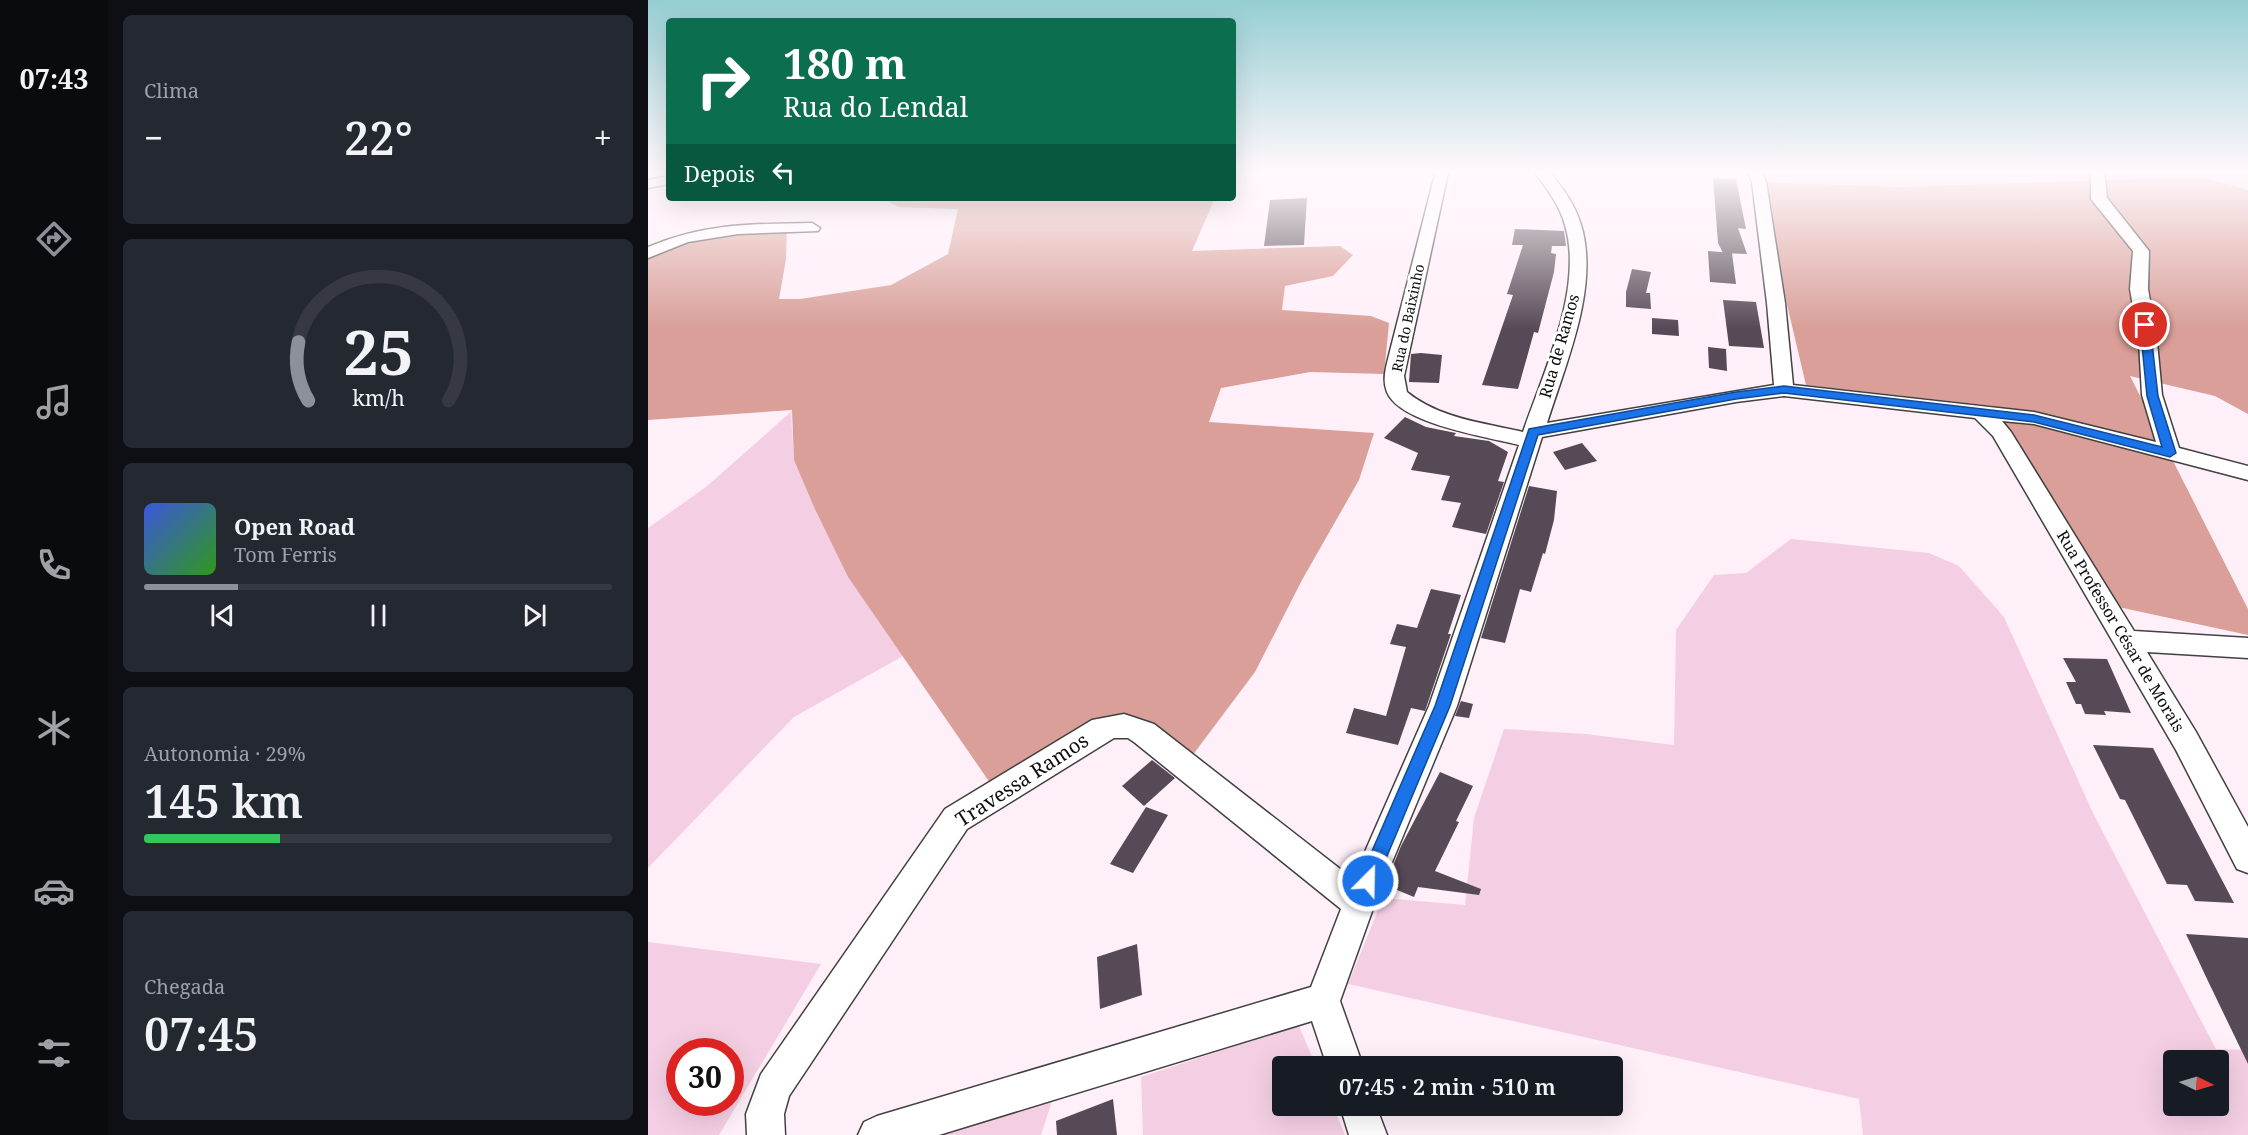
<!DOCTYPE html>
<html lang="pt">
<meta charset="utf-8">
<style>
:root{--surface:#171b24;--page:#242831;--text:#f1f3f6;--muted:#9ea1a6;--line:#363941;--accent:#8c9099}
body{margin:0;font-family:"Noto Serif",serif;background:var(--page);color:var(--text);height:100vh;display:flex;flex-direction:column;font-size:22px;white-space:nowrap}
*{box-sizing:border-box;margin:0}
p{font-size:20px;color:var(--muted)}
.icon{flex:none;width:33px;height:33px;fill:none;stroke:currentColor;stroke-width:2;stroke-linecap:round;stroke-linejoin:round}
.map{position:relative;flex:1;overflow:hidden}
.sheet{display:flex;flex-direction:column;gap:15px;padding:15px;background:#0d0f14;width:540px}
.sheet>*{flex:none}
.banner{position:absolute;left:18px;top:18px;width:570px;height:183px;border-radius:6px;box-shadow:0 6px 24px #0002;background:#0b6e4f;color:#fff;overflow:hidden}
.needle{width:39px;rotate:95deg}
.controls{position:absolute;left:1515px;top:1050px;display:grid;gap:12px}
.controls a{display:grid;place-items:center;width:66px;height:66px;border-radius:6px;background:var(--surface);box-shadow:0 6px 24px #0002;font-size:30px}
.speed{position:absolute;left:18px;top:1038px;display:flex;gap:12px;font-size:30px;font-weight:700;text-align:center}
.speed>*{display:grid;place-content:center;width:78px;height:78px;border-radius:50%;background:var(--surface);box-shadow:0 6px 24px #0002;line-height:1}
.speed .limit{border:9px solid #d22;background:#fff;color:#111}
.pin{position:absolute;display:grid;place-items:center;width:51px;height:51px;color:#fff;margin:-26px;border:3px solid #fff;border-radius:50%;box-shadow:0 2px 6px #0007}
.me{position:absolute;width:66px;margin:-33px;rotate:23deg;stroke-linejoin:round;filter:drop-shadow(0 0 4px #0008)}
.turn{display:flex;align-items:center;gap:21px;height:126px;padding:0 18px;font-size:27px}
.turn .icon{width:78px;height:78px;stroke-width:2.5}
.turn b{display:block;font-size:42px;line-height:51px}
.then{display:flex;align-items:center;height:57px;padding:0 18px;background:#0003;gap:12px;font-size:22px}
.big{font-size:45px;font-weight:600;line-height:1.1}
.sheet .card{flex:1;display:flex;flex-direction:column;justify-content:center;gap:9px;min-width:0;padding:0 21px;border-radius:9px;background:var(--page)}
.sheet .dial{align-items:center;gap:0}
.dial svg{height:156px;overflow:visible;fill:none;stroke:var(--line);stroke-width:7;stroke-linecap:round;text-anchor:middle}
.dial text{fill:var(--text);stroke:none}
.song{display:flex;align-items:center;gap:18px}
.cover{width:72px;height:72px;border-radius:9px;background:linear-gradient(135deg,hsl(230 70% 55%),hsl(110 70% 35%))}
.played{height:6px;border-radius:3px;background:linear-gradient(90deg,var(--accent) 20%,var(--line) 20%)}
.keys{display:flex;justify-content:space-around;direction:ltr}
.heat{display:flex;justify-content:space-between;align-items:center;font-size:33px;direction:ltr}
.charge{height:9px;border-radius:4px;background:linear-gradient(90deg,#34c759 29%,var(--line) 0)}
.trip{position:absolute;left:624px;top:1056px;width:351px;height:60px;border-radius:6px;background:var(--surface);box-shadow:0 6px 24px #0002;font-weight:600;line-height:60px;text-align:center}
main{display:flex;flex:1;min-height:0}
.tabs{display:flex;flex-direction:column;width:108px;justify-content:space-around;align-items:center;background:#090b0e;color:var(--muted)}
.tabs .icon{width:42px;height:42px}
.tabs .on{color:var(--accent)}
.tabs b{font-size:27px;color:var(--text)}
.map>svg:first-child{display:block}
</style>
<main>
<nav class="tabs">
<b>07:43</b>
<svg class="icon on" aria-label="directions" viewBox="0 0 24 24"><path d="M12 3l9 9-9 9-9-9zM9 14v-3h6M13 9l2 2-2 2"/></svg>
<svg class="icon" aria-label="music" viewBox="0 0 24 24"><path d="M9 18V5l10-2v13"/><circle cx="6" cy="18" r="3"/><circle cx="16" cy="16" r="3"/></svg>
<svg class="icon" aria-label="phone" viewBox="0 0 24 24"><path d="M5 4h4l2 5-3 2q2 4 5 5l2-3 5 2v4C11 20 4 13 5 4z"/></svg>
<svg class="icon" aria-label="climate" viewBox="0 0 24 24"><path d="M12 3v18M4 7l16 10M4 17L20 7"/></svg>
<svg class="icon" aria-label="car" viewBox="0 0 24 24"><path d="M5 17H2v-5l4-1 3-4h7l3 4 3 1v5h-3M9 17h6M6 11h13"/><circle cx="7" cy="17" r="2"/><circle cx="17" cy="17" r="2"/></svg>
<svg class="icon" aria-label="filters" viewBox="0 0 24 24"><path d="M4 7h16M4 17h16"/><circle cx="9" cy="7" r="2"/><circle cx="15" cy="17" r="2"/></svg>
</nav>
<section class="sheet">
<div class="card"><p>Clima</p>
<div class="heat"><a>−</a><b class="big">22°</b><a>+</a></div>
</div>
<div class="card dial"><svg viewBox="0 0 100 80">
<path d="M14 69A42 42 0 1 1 86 69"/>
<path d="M14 69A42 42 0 0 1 9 39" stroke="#8c9099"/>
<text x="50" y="56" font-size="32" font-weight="700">25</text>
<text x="50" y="72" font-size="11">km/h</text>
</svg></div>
<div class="card">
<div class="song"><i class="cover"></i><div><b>Open Road</b><p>Tom Ferris</p></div></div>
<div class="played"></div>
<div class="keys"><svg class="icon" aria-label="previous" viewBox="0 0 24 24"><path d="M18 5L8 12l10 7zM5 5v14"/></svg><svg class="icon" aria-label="pause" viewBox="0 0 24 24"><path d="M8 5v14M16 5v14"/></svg><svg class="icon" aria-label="next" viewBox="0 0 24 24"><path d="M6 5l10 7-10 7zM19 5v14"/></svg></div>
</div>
<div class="card"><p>Autonomia · 29%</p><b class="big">145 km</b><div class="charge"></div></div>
<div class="card"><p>Chegada</p><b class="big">07:45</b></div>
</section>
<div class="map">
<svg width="1600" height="1135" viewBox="0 0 1600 1135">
<rect width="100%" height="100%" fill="#ffeff9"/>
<path fill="#e2e8ec" d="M1094 170H1600V190L1558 178 1252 187 1110 182 1096 179Z"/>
<g fill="#f4cfe3" fill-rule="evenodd">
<path d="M145 410 143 414 146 460 200 577 255 656 146 717 0 868V528L58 487Z"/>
<path d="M1143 539 1281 553 1311 566 1356 617 1446 815 1568 1049 1600 1050V1135H1215L1211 1099 700 984 735 898 817 905 826 818 856 729 938 734 1026 745 1028 630 1066 575 1098 573ZM1526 1060H1570V1106H1526Z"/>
<path d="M0 942 173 964 71 1135H0ZM32 1052H82V1102H32Z"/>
<path d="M646 1014 668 1066H634V1106H685L697 1135H495L493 1077 587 1046Z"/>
<path d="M405 1098 393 1135H295L370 1110Z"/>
</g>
<g fill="#d99f98">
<path d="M1522 178H1558L1600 190V414L1567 396 1482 376 1600 609V635L1461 605 1345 406 1158 385 1110 182 1252 187Z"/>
<path d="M234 198H567L544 251 692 246 705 255 685 276 637 286 634 310 723 316 741 323 736 374 662 372 573 388 561 422 726 433 711 480 654 580 607 672 544 756 467 724 349 793 200 577 166 507 146 460 144 410 0 420V250L30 240 139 226 138 259 131 299H152L243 285 300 254 310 209 250 207Z"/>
</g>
<g fill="#564a56">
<path d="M1065 178 1088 179 1098 229 1090 228 1099 254 1075 253 1070 243Z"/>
<path d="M659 198 656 245 616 246 622 200Z"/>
<path d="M867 229 916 231 918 246H904L903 253 908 254 906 272 890 333 886 332 870 389 834 385 865 295 859 294 875 245H864Z"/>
<path d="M1060 251 1084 253 1088 284 1062 282Z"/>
<path d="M984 269 1003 272 998 293H1002L1003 309 978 307V292Z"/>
<path d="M1075 300 1108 302 1116 348 1081 346Z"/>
<path d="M1004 318 1030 320 1031 336 1004 334Z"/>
<path d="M1060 347 1078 349 1079 371 1061 368Z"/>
<path d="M773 353 794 355 791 383 761 382 763 354Z"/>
<path d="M757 417 778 427 808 433 806 436 841 441 860 452 850 481 856 482 838 534 804 527 813 503 793 500 802 476 763 470 770 453 736 438Z"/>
<path d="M934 443 949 461 917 470 905 452Z"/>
<path d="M881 486 909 491 906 520 897 554 895 553 883 592 872 589 857 643 833 638Z"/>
<path d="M783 589 813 595 800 634H803L777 711 763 708 750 745 698 733 706 708 738 716 758 647 742 644 749 624 769 628Z"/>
<path d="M1415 658 1459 659 1483 713 1456 711 1458 715 1437 714 1433 704H1428L1418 682H1428Z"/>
<path d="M813 701 825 704 821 718 807 716Z"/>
<path d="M1445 745 1505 748 1586 903 1547 901 1539 885 1519 884 1477 800 1472 799Z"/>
<path d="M504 760 527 778 496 806 474 786Z"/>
<path d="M792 772 825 786 808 821 811 822 787 871 833 889 831 895 770 887 766 897 737 885 753 846Z"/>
<path d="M498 807 520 815 485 873 462 864Z"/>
<path d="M1538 934 1600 938V1064L1559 979Z"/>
<path d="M489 944 494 995 452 1009 449 957Z"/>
<path d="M465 1099 469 1135H409L408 1121Z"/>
</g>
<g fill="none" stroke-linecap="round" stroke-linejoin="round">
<defs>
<g id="street">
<path d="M788 170H798L800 173 756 376 759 392C790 418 836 423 875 432 895 373 936 289 917 225 911 203 898 188 885 170H900C914 187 927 204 933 225 952 287 917 365 899 423L1126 385 1119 303 1104 182 1099 170H1113L1118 182 1137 303 1145 385 1386 412 1508 442 1494 395 1491 342 1482 289 1485 251 1443 199V172L1456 170 1459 198 1501 251 1500 289 1509 342 1514 395 1531 448 1600 466V480L1386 424 1354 421 1363 432 1486 631 1600 638V658L1499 652 1548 732 1600 827V873L1589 869 1528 750 1345 436 1327 418 1136 396 1088 402 894 437 809 706 727 903 692 1001 715 1066H679L664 1021 291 1135H210L216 1122 229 1116 663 987 693 909 486 742 480 738H466L319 829 141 1096 136 1114 137 1135H99L98 1114 113 1074 297 809 444 720 476 714 506 724 705 879 781 706 871 445C840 437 752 424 739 392 734 380 738 367 741 355Z"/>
<path d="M21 176V184L0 188V180Z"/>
<path d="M164 223 172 228 170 231 90 234 40 242 0 258V247C58 223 103 224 164 223Z"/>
<path d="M692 1106H728L739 1135H701Z"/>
</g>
</defs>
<use href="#street" stroke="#414141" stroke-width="3"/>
<use href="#street" fill="#fff" fill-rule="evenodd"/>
</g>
<linearGradient id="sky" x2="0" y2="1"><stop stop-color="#95ced3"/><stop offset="0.52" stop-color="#fff8fc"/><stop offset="1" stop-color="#fff8fc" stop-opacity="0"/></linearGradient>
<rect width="1600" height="329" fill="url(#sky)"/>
<path fill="#1a73e8" stroke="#114b97" stroke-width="1.5" d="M1497 322 1502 325 1510 396 1528 453 1522 457 1386 422 1136 393 1088 399 890 435 802 706 726 887 720 890 714 887 711 881 787 706 881 429 1088 392 1136 386 1386 415 1514 447 1499 396 1492 325Z"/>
<g text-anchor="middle" stroke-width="6" stroke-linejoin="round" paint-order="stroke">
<g font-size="14" fill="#0e0e0e" stroke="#fff">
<text transform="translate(760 318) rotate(-78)" y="5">Rua do Baixinho</text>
</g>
<g font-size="16" fill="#0e0e0e" stroke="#fff">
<text transform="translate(911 346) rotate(-74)" y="6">Rua de Ramos</text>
<text transform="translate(1473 631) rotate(59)" y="6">Rua Professor César de Morais</text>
</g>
<g font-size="20" fill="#0e0e0e" stroke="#fff">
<text transform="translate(374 780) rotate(-33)" y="7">Travessa Ramos</text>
</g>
</g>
</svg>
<div class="controls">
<a><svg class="needle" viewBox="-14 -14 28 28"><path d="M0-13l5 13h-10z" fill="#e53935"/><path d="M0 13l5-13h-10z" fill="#9ea1a6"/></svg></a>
</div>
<div class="speed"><div class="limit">30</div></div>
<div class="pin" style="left:1497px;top:325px;background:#d93025"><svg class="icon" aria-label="arrive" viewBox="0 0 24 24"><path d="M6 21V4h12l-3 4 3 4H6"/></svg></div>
<svg class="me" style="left:720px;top:881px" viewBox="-20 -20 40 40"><circle r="17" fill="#1a73e8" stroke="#fff" stroke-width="3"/><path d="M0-11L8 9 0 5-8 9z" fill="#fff"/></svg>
<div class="trip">07:45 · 2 min · 510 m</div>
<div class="banner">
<div class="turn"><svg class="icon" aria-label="right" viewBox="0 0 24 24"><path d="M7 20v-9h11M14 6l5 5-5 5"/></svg><div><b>180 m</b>Rua do Lendal</div></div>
<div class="then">Depois<svg class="icon" aria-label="left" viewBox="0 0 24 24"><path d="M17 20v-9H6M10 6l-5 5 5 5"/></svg></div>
</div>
</div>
</main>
